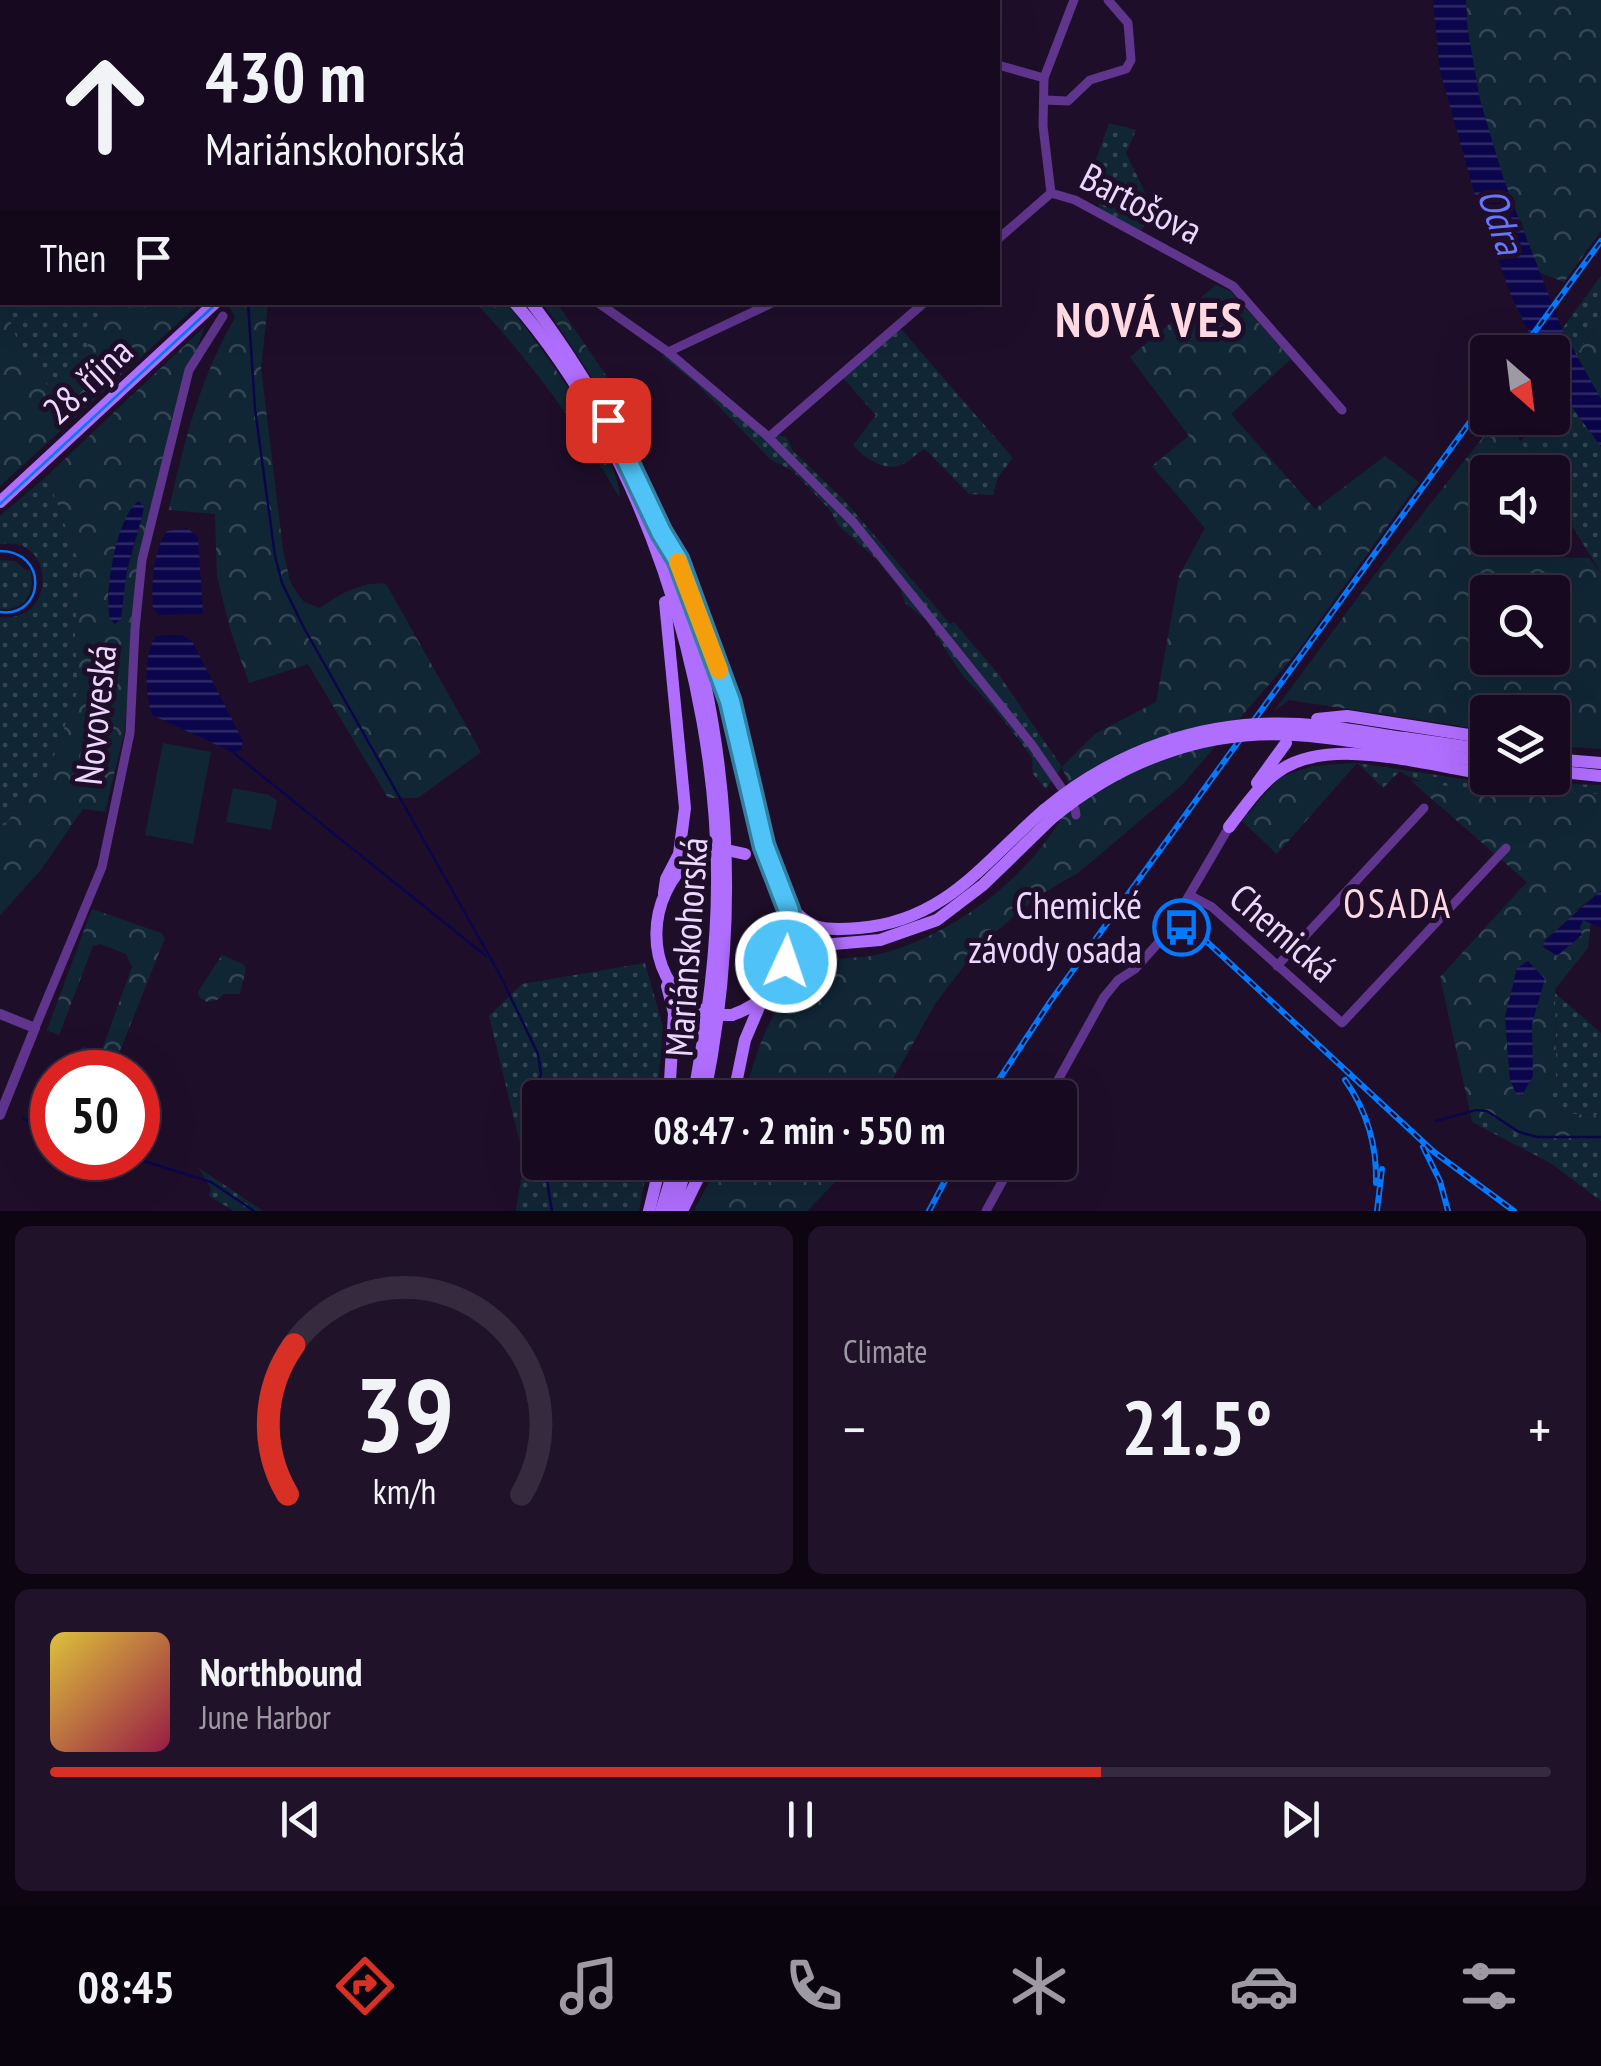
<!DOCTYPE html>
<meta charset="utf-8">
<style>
:root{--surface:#170a20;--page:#201329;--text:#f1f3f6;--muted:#9e9aa5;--line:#362b3e;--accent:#d93025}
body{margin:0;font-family:"PT Sans Narrow",sans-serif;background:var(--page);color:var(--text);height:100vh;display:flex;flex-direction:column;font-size:38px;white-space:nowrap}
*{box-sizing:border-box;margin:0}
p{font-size:32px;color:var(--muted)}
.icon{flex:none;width:55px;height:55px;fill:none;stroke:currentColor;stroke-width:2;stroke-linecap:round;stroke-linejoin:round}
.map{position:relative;height:1211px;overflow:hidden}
.details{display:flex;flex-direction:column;gap:15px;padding:15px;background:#0d0612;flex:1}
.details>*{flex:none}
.guide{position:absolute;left:0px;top:0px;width:1000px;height:305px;box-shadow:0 10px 40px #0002,0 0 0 2px var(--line);background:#170a20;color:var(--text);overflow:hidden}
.needle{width:65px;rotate:152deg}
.buttons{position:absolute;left:1470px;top:335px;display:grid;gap:20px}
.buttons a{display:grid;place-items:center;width:100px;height:100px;border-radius:10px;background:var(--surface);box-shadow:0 10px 40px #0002,0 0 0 2px var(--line);font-size:50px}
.speed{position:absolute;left:30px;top:1050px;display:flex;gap:20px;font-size:50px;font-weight:700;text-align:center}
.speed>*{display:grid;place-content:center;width:130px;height:130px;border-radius:50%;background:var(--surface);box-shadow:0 10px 40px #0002,0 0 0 2px var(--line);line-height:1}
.speed .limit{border:15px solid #d22;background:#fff;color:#111}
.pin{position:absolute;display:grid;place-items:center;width:85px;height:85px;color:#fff;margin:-42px;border-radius:20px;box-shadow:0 5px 15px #0006}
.me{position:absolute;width:110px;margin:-55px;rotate:3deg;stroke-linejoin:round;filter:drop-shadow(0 0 8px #0008)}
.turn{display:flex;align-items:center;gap:35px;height:210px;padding:0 40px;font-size:45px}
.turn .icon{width:130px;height:130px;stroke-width:2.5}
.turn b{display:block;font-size:70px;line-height:85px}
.then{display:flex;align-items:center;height:95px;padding:0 40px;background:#0003;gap:20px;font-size:38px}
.big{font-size:75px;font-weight:800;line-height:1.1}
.details .tile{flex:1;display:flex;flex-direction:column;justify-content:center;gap:15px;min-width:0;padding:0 35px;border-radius:15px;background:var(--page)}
.details .dial{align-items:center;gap:0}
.dial svg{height:260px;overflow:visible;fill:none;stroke:var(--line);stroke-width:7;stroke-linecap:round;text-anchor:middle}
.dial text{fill:var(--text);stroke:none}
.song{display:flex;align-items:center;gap:30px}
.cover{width:120px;height:120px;border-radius:15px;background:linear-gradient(135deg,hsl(50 70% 55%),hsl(340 70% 35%))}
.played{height:10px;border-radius:5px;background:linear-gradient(90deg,var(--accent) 70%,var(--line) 70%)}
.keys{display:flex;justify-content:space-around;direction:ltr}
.heat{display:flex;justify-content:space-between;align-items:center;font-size:55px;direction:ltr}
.details .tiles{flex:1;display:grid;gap:15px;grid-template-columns:1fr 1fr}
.tile:last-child{grid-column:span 2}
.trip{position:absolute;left:522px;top:1080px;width:555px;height:100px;border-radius:10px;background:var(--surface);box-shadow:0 10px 40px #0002,0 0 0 2px var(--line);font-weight:800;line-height:100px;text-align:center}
.menu{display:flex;height:160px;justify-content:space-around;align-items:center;background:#09040d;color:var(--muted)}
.menu .icon{width:70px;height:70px}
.menu .current{color:var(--accent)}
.menu b{font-size:45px;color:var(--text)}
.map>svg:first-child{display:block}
</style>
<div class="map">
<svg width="1601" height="1211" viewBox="0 0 1601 1211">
<defs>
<pattern id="grass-dots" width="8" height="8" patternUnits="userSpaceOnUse" patternTransform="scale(2.5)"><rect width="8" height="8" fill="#112635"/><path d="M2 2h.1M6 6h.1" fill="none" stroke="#344553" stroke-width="1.8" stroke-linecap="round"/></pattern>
<pattern id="forest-crowns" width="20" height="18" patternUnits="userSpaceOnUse" patternTransform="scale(2.5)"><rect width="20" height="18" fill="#112635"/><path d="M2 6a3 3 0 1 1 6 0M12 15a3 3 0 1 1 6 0" fill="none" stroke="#344553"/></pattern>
<pattern id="water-rules" width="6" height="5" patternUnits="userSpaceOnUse" patternTransform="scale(2.5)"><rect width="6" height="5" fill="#0b064b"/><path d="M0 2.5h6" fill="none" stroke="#2f2a66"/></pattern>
</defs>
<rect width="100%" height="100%" fill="#1f0e2a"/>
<g fill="url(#grass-dots)">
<path d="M1109 123 1136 130 1126 153 1154 211 1140 232 1098 208 1108 183 1099 177 1096 160Z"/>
<path d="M1601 276V317L1576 356 1562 329Z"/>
<path d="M11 303H112L102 312 72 381 49 388C35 366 2 329 11 303Z"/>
<path d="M900 328 1013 458 998 477 993 495 969 494 925 449C917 452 913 459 905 463 887 474 864 458 853 445L876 415 842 377Z"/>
<path d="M672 355 765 433 786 437 793 451 845 501 950 624 954 622 999 675 1062 767 1046 789 1033 774 1032 758 1019 740 992 706 963 676 926 620 905 603 901 590 875 558 838 525 830 510 793 471 770 459 698 385 662 356Z"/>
<path d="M1563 391 1601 447V573L1553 495 1552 472H1540L1520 442 1540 418H1552L1553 403Z"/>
<path d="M47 476 77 557 80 578 75 627 78 690 48 773 0 830V617C57 624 57 535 0 544V516Z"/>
<path d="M0 560 15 561 27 571 30 569C36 592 26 611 0 609Z"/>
<path d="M1357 763 1476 781 1601 785V794C1556 793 1432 798 1400 771L1383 788Z"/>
<path d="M645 963 663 1027 657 1097 540 1098V1162L648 1163 639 1211H516L524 1160 489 1016 522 984Z"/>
<path d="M1555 993 1601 1033V1115L1571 1114 1547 1104 1556 1083Z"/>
<path d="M1471 1116 1541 1143 1601 1142V1201L1552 1164 1472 1122Z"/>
<path d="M199 1168 263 1211H234L209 1196 211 1189Z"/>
</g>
<g fill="url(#forest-crowns)" fill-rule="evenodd">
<path d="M0 0H207L2 2V302L11 303C2 329 35 366 48 387L72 381 102 312 112 303H200L0 486Z"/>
<path d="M1466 0H1601V231L1564 282 1538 272C1504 186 1469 93 1466 0Z"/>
<path d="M1216 285 1230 291 1291 359 1231 414 1315 509 1385 456 1419 482 1297 652 1181 786 1078 873 1038 896 979 946 935 1004 892 1081 877 1097 744 1098C756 1050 771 1003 811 971 831 954 854 960 876 955 956 936 1041 870 1073 795L1062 767 1095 734 1156 702 1179 576 1205 528 1152 466 1189 436 1130 357Z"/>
<path d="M231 303H268L261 368 283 550 290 581 297 593 304 602 320 608C339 595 362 581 386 584L481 752 418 798H388L308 664 249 683 230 629 217 576 215 514 169 510C184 442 200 378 235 318L229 305Z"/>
<path d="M476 303H507C537 343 619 450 620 498 577 425 533 364 476 303Z"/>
<path d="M543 303H557L620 396 636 431 629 434Z"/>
<path d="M1601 317V399L1576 356Z"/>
<path d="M204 327 168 442 143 558 124 733 105 812 83 809 40 871 0 915V830L48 773 78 690 75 627 80 578 77 557 47 476ZM128 513H143L125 580 110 619 108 592Z"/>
<path d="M1498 418H1506L1540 472H1488V538H1534L1542 557 1589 558 1601 573V749L1553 746 1552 712H1488L1487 730 1289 700 1274 711 1376 573ZM1488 592H1552V658H1488Z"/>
<path d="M1357 763 1277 854 1242 821 1279 778 1312 766Z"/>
<path d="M1410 780 1471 790 1601 794V891L1576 910 1591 921 1588 948 1555 989 1556 1083 1548 1104 1571 1114 1601 1115V1142L1541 1143 1471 1116 1440 977 1527 882ZM1534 1012 1531 1031 1510 1080 1505 1017Z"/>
<path d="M92 909 161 933 165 938 115 1063C99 1073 92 1065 79 1055L82 1047 100 1051 103 1047 132 967 126 954 100 944 93 946 59 1035 47 1030Z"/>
<path d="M222 955 243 964 246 969 240 994H224L217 1000 207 1002 199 997 198 992Z"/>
<path d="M719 1162H847V1163L841 1176 807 1211H694Z"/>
</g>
<g fill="#112635">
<path d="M163 743 211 752 193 844 145 835Z"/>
<path d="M233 788 269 795 277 801 271 830 226 822Z"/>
</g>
<g fill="url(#water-rules)">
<path d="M1433 0H1466L1467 25 1480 100 1504 180 1562 329 1601 399V447C1582 419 1552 388 1552 352H1543L1527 329 1510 293 1473 188 1440 71Z"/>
<path d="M138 501 144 506 143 513 127 568 121 619 115 624 110 619C104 592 116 519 138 501Z"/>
<path d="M187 528 198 537 203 614 159 615 153 609C151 585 153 551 167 531Z"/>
<path d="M163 635H182L192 641 243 741 241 750 234 753 152 715C145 694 143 654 156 636Z"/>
<path d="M1601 891V928L1583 920 1580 927 1582 935 1557 956 1543 947 1545 940Z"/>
<path d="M1528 961 1545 979 1532 1024 1533 1076 1522 1096 1516 1094 1510 1080 1505 1017 1517 968Z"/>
</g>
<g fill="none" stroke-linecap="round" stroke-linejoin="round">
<g stroke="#0b064b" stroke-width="2.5">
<path d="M248 302 255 409 275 556 282 583 304 628 500 975 538 1054 541 1074 532 1104V1119L540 1143"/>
<path d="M235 754 486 956"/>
<path d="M24 1119 52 1131"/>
<path d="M1436 1121 1476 1110 1487 1111 1519 1132 1537 1137H1601"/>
<path d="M134 1158 211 1182 254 1211"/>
<path d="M544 1162 552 1211"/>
</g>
<g stroke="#5f358d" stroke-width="9">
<path d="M881 0 882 2"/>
<path d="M1074 0 1044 78 1043 126 1051 193 1075 200 1233 286 1342 410"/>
<path d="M916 2V0"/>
<path d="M998 65 1044 78"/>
<path d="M1044 100 1068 101 1090 80 1126 69 1131 60 1128 23 1108 0"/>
<path d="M998 239 1051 193"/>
<path d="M597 302 668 352 765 434 854 523 1032 745 1061 787"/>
<path d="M668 352 774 302"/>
<path d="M769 437 925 302"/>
<path d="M1075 809 1076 815"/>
<path d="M1191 896 1212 907 1342 1023 1506 848"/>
<path d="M1277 966 1424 808"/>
<path d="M35 1028 102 867 130 733 135 629 142 560 189 370 223 316"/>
<path d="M1048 1098 1104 997 1118 980 1135 969 1167 933 1229 827"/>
<path d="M986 1211 1013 1162"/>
</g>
<path stroke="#5f358d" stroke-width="10" d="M0 1014 35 1028 0 1115"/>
<g stroke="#b06eff" stroke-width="12">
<path d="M218 0 221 2"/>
<path d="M245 0 247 2"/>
<path d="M515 2 517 0"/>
<path d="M537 2 540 0"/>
<path d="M514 302C643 450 715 678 717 872 718 948 707 1022 693 1098"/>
<path d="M531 302C705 532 762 817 704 1098"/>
<path d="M0 502 216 302"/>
<path d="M689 591 739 731 764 846 780 889"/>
<path d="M1317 719 1347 716 1488 738"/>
<path d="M1405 738 1488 750"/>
<path d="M1403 749 1488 762"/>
<path d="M1552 759 1601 763"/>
<path d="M1552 771 1601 776"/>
<path d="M1257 783 1286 743"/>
<path d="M1229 827C1243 809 1257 788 1275 774 1326 733 1426 766 1488 774"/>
<path d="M694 857C645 894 642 975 696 1008"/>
<path d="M664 893 666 879 679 854 685 808 665 602"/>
<path d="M785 900C808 930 822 931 859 928 945 921 983 863 1044 810"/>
<path d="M783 972 822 945 880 940 937 920 983 885 1051 819"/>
<path d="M667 986 674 1013 669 1098"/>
<path d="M732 1015C777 1000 799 954 788 909"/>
<path d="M733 1098 745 1040 762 1000"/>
<path d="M649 1211 661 1162"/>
<path d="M661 1211 676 1162"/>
<path d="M673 1211 688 1162"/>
<path d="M682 1211 706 1162"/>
</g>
<g stroke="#0379ff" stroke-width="2.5">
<path d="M229 0 232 2"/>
<path d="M529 2 531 0"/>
<path d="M0 504 218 302"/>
<path d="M0 551C49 551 45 618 0 612"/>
</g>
<defs>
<g id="rail">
<path d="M1520 352 1601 241"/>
<path d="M1191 927 1434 1152 1514 1211"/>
<path d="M1345 1080C1367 1111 1377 1145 1376 1183"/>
<path d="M987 1098 1050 1002 1488 397"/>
<path d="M1423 1147 1440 1181 1448 1211"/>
<path d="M929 1211 955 1162"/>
<path d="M1377 1211 1382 1169"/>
</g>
</defs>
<use href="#rail" stroke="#0379ff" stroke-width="6"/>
<use href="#rail" stroke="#1f0e2a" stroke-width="2.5" stroke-dasharray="8" stroke-linecap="butt"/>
<g stroke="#b06eff" stroke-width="12">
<path d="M1044 810C1116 750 1204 719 1299 724 1334 726 1370 733 1405 738"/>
<path d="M1051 819C1120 761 1205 729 1295 735 1331 737 1367 744 1403 749"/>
<path d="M694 857 722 849 745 854"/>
<path d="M696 1008 712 1015H732"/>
</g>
</g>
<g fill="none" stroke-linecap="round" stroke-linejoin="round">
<defs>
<path id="route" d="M608 420 661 532 678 560 730 701 764 846 789 911 791 934 786 962"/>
</defs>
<use href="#route" stroke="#337fa1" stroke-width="25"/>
<use href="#route" stroke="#4fc3f7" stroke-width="18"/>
<path stroke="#f59e0b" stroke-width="18" d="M678 562 719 670"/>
</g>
<defs>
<symbol id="bus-ring" viewBox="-11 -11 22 22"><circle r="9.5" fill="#1f0e2a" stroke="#0379ff" stroke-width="1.5"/><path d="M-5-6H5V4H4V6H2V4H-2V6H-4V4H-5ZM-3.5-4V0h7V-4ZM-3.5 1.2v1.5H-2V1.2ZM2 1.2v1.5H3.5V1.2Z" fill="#0379ff"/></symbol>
</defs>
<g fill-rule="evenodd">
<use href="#bus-ring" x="1150" y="896" width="63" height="63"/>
</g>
<g text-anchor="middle" stroke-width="10" stroke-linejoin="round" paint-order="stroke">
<g font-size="38" fill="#edd7ff" stroke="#1f0e2a">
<text transform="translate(1141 204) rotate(27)" y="13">Bartošova</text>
<text transform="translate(88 381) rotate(-43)" y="13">28. října</text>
<text transform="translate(96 715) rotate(-84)" y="13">Novoveská</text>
<text transform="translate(1283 933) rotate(41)" y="13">Chemická</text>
<text transform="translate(687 947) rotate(-86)" y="13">Mariánskohorská</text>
</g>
<g font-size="38" fill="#edd7ff" stroke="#1f0e2a" text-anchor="end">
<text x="1142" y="919">Chemické<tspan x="1142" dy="44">závody osada</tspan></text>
</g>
<g font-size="40" font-style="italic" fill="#6575ff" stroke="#1f0e2a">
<text transform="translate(1501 221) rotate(71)" y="14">Odra</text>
</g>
<g font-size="40" letter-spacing="2.5" fill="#ffd9e1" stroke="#1f0e2a">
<text x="1398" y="918">OSADA</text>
</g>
<g font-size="48" font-weight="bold" letter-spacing="2.5" fill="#ffd9e1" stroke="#1f0e2a">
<text x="1150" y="337">NOVÁ VES</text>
</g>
</g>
</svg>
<div class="buttons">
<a><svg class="needle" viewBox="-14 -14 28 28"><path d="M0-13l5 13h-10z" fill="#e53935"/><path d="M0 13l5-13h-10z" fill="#9e9aa5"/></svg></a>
<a><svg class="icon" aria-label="sound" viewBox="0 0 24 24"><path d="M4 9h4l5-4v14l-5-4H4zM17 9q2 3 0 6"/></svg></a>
<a><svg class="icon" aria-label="search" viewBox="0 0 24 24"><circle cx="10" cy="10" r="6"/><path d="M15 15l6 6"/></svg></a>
<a><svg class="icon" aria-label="layers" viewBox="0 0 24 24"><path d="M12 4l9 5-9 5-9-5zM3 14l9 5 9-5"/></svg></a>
</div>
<div class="speed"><div class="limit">50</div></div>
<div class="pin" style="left:608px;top:420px;background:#d93025"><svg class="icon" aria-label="arrive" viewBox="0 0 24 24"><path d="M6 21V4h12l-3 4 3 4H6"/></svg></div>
<svg class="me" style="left:786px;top:962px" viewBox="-20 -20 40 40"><circle r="17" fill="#4fc3f7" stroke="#fff" stroke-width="3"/><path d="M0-11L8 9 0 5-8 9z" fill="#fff"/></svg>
<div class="trip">08:47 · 2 min · 550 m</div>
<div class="guide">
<div class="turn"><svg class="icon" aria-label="ahead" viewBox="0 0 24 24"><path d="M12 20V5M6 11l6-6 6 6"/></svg><div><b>430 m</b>Mariánskohorská</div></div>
<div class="then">Then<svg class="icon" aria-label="arrive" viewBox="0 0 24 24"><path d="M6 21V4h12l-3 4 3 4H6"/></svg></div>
</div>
</div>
<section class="details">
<div class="tiles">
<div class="tile dial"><svg viewBox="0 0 100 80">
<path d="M14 69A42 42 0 1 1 86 69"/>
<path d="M14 69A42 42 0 0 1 16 23" stroke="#d93025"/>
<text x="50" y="56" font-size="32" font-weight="700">39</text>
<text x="50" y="72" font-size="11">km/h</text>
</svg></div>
<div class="tile"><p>Climate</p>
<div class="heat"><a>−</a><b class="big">21.5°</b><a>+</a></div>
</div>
<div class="tile">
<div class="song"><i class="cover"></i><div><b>Northbound</b><p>June Harbor</p></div></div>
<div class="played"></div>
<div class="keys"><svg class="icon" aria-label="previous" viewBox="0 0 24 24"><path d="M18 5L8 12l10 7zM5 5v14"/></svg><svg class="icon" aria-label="pause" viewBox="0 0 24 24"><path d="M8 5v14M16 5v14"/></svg><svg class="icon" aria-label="next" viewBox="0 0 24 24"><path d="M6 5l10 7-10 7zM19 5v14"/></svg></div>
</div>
</div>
</section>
<nav class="menu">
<b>08:45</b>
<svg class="icon current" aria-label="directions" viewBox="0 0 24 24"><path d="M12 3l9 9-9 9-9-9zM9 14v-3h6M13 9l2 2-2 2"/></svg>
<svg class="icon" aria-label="music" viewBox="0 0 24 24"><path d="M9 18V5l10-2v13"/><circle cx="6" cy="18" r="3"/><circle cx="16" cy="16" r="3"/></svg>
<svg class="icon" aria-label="phone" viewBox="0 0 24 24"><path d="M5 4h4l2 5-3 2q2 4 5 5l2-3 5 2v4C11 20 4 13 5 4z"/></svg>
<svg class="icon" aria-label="climate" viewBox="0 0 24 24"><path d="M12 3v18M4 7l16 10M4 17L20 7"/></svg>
<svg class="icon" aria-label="car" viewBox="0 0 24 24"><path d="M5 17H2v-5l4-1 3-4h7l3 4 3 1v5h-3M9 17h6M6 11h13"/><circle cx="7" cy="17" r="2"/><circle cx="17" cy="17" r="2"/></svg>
<svg class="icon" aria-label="filters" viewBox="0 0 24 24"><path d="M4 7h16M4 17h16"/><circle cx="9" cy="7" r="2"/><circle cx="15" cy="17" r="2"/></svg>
</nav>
